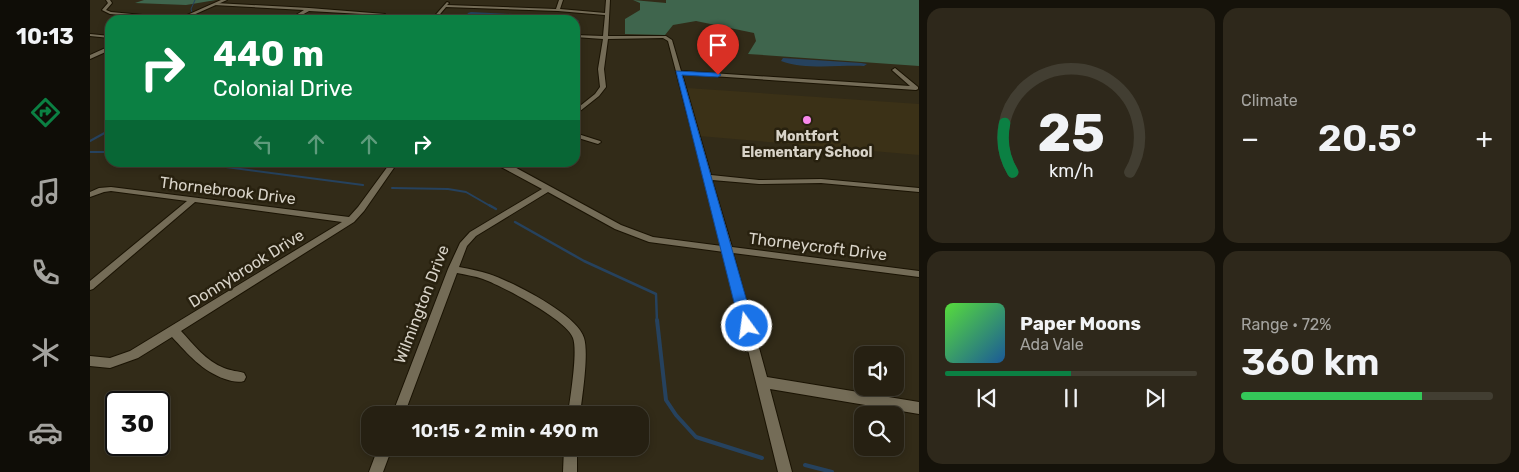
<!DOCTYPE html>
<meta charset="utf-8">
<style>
:root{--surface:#262012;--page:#2e281b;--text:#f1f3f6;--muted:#a4a39f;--line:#423e32;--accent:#0b8043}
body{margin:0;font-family:Rubik,sans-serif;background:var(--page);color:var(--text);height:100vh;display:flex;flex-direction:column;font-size:19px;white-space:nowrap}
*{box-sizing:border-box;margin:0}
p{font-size:16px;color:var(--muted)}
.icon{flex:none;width:28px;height:28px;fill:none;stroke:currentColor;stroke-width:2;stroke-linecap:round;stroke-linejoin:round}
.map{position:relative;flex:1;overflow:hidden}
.sheet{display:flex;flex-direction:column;gap:8px;padding:8px;background:#15120a;width:600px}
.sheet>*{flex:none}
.banner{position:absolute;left:15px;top:15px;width:475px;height:152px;border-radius:15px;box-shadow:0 2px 8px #0003,0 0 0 1px var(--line);background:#0b8043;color:#fff;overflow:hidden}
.tools{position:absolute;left:764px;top:346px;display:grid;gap:10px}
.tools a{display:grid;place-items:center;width:50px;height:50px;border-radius:10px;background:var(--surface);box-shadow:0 2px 8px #0003,0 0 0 1px var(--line);font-size:25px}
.speed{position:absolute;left:15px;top:391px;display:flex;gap:10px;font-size:25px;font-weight:700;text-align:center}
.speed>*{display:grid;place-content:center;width:65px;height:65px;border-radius:50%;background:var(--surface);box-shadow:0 2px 8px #0003,0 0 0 1px var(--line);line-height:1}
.speed .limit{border:2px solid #111;border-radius:8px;background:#fff;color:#111}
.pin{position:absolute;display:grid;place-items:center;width:42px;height:42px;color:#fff;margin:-51px -21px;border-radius:50% 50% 50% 0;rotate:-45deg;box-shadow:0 0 5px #0007}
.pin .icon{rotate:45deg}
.me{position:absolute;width:55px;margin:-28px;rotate:346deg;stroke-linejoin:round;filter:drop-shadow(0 0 4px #0008)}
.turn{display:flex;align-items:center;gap:18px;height:105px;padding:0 25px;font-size:22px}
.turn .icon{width:65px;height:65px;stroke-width:2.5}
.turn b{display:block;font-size:35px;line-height:42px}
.lanes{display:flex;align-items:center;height:48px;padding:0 25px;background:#0003;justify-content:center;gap:25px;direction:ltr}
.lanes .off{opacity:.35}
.big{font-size:38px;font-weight:600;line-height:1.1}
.sheet .tile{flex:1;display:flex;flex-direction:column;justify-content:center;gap:8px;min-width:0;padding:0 18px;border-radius:15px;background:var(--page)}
.sheet .dial{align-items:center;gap:0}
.dial svg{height:130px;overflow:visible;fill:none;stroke:var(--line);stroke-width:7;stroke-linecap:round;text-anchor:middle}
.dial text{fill:var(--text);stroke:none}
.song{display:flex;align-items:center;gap:15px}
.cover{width:60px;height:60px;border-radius:8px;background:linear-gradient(135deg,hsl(110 70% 55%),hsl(210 70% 35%))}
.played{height:5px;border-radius:2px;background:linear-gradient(90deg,var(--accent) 50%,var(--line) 50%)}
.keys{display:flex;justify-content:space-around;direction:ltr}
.heat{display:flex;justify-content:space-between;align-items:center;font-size:28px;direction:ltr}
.charge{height:8px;border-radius:4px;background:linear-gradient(90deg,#34c759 72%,var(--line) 0)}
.sheet .tiles{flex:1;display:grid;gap:8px;grid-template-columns:repeat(2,1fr)}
.trip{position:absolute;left:271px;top:406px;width:288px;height:50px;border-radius:15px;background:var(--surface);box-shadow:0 2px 8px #0003,0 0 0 1px var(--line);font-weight:600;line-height:50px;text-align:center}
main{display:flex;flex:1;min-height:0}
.tabs{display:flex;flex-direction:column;width:90px;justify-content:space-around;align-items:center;background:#0f0d07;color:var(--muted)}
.tabs .icon{width:35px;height:35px}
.tabs .active{color:var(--accent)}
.tabs b{font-size:22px;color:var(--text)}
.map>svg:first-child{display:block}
</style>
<main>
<nav class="tabs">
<b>10:13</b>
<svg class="icon active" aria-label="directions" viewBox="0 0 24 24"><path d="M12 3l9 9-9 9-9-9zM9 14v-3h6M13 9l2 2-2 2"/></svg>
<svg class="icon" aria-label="music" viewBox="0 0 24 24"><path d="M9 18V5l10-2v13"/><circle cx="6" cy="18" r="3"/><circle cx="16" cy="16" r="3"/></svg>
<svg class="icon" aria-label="phone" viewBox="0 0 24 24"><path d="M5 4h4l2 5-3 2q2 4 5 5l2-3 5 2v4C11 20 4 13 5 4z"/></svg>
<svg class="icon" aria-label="climate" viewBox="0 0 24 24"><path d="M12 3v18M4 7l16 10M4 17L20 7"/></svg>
<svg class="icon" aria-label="car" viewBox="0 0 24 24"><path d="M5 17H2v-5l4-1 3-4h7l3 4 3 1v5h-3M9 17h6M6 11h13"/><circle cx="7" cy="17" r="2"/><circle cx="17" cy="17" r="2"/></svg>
</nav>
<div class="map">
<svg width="829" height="472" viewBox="0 0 829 472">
<rect width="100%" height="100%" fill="#322b18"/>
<path fill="#3b3117" d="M597 88 829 104V155L609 136Z"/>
<g fill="#3f654d">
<path d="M54 0H126L96 5 45 3Z"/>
<path d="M543 0 576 3V0H829V66L658 54 666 41 664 33 606 21 583 25 575 35 535 34V19L550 10V3Z"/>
</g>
<g fill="#26425e">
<path d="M381 12 484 17 489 21 485 26V20H374L378 13Z"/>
<path d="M693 58 771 63 777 64 774 66C749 65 714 70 691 61Z"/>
</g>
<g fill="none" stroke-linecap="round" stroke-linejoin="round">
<g stroke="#26425e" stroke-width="1">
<path d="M102 12 101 9 105 0"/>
<path d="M108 14 135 20"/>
</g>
<g stroke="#26425e" stroke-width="2">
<path d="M0 141 20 130"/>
<path d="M0 152H20"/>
<path d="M98 162 273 185"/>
<path d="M302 188 358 189 376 192 402 207"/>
</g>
<g stroke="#26425e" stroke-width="2.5">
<path d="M399 205 406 209"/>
<path d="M425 222 494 261 566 294 567 322"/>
</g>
<g stroke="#26425e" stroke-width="4">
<path d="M567 320 576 400 586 415 606 437 672 458"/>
<path d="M715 465 742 472"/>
</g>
<defs>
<g id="minor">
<path d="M16 0H20L22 3 16 10 21 12 94 19 90 20 20 14 12 10 18 3Z"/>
<path d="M469 0H473L470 9 515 13 516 0H520L518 36H576L582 40 591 71 820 86 803 71 802 70 805 68 828 87V89L826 90 592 74 621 175 669 180 731 179 829 188V192L731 183 669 184 622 180 642 247 829 271V277L643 253 677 377 829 402V414L680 389 702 472H688L634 252 559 242 525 229 458 192 386 236 377 246 369 267C380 269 390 271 399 274 422 282 487 314 494 338 499 354 492 397 490 415H478C480 398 488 352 483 338 477 320 412 286 393 279 385 276 376 275 367 273L314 415H302L358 269 370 243 380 232 452 189 413 168 400 162H412L419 164 531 225 563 237 632 246 578 41 573 38 518 39 514 69 516 87 509 96 485 115V110L505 94 510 87 508 69 513 39 485 37V35L513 36 515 15 468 11 356 7 345 20H341L357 2 359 3 357 5 466 9Z"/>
<path d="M125 3 219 8 295 14 291 20H287L290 15 219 11 203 20H198L214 10 124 5Z"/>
<path d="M0 34 20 36V38L0 36Z"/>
<path d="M485 133 510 141 511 142 508 144 485 137Z"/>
<path d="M301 162H308L274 211 264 222 91 331C104 345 116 361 134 368 141 371 148 371 154 373L156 377 154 381C148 383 141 381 135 379 112 371 98 354 82 337L48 358 20 368 0 366V356L20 358 40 351 252 222 105 202 3 289 0 290V281L97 201 21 191 14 192 0 197V192L9 188 21 187 259 217 268 207Z"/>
<path d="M288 448H302L293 472H279Z"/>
<path d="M474 448H487V472H473Z"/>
</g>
<g id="tertiary">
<path d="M131 0H137L92 20H86Z"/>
<path d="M20 46V50L0 59V55Z"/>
</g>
</defs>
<use href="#minor" stroke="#1a1303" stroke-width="2"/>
<use href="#tertiary" stroke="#1a1303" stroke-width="2"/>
<use href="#minor" fill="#746c57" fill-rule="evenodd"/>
<use href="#tertiary" fill="#746c57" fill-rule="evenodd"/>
</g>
<path fill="#1a73e8" stroke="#114b97" d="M586 71 628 73 631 75 628 77 592 75 664 326 662 330 657 331 652 330 650 326Z"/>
<circle fill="#f888eb" stroke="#28210f" stroke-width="2" cx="717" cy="120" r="5"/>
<g text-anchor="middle" stroke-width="5" stroke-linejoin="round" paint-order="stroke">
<g font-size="14" font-weight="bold" fill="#d8d3c8" stroke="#28210f">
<text x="717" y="141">Montfort<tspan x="717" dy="16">Elementary School</tspan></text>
</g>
<g font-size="16" fill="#d8d3c8" stroke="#28210f">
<text transform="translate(138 190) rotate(7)" y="6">Thornebrook Drive</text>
<text transform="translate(728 246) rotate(7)" y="6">Thorneycroft Drive</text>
<text transform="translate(156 268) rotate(-32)" y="6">Donnybrook Drive</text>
<text transform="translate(331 304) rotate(-69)" y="6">Wilmington Drive</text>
</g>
</g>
</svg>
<div class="tools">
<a><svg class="icon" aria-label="sound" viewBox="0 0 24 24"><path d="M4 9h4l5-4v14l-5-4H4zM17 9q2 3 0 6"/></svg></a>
<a><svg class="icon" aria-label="search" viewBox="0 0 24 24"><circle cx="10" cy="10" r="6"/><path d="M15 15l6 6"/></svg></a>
</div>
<div class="speed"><div class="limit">30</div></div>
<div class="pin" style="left:628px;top:75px;background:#d93025"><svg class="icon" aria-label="arrive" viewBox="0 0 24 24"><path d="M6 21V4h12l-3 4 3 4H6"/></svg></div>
<svg class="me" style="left:657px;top:326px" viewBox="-20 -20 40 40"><circle r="17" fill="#1a73e8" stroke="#fff" stroke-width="3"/><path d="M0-11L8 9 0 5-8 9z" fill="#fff"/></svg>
<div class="trip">10:15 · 2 min · 490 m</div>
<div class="banner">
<div class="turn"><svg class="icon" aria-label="right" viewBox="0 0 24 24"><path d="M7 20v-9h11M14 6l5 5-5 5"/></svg><div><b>440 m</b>Colonial Drive</div></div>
<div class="lanes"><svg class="icon off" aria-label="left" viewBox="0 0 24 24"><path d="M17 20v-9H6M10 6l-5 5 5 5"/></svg><svg class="icon off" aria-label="ahead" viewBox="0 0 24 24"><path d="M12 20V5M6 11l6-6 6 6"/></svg><svg class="icon off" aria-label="ahead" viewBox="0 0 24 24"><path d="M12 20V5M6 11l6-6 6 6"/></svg><svg class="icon" aria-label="right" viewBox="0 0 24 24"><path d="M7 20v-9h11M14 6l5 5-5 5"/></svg></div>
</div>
</div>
<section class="sheet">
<div class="tiles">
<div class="tile dial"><svg viewBox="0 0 100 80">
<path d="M14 69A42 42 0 1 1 86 69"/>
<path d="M14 69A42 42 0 0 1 9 39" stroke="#0b8043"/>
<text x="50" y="56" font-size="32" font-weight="700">25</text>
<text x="50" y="72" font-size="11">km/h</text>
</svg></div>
<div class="tile"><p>Climate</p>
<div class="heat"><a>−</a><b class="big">20.5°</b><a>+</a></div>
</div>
<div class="tile">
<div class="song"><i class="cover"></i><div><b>Paper Moons</b><p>Ada Vale</p></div></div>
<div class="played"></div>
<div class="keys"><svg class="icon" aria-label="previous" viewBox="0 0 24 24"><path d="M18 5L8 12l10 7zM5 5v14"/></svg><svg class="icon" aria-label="pause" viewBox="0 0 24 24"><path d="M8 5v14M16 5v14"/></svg><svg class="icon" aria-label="next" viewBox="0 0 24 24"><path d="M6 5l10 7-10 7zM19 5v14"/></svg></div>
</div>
<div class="tile"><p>Range · 72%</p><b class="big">360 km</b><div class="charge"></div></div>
</div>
</section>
</main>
